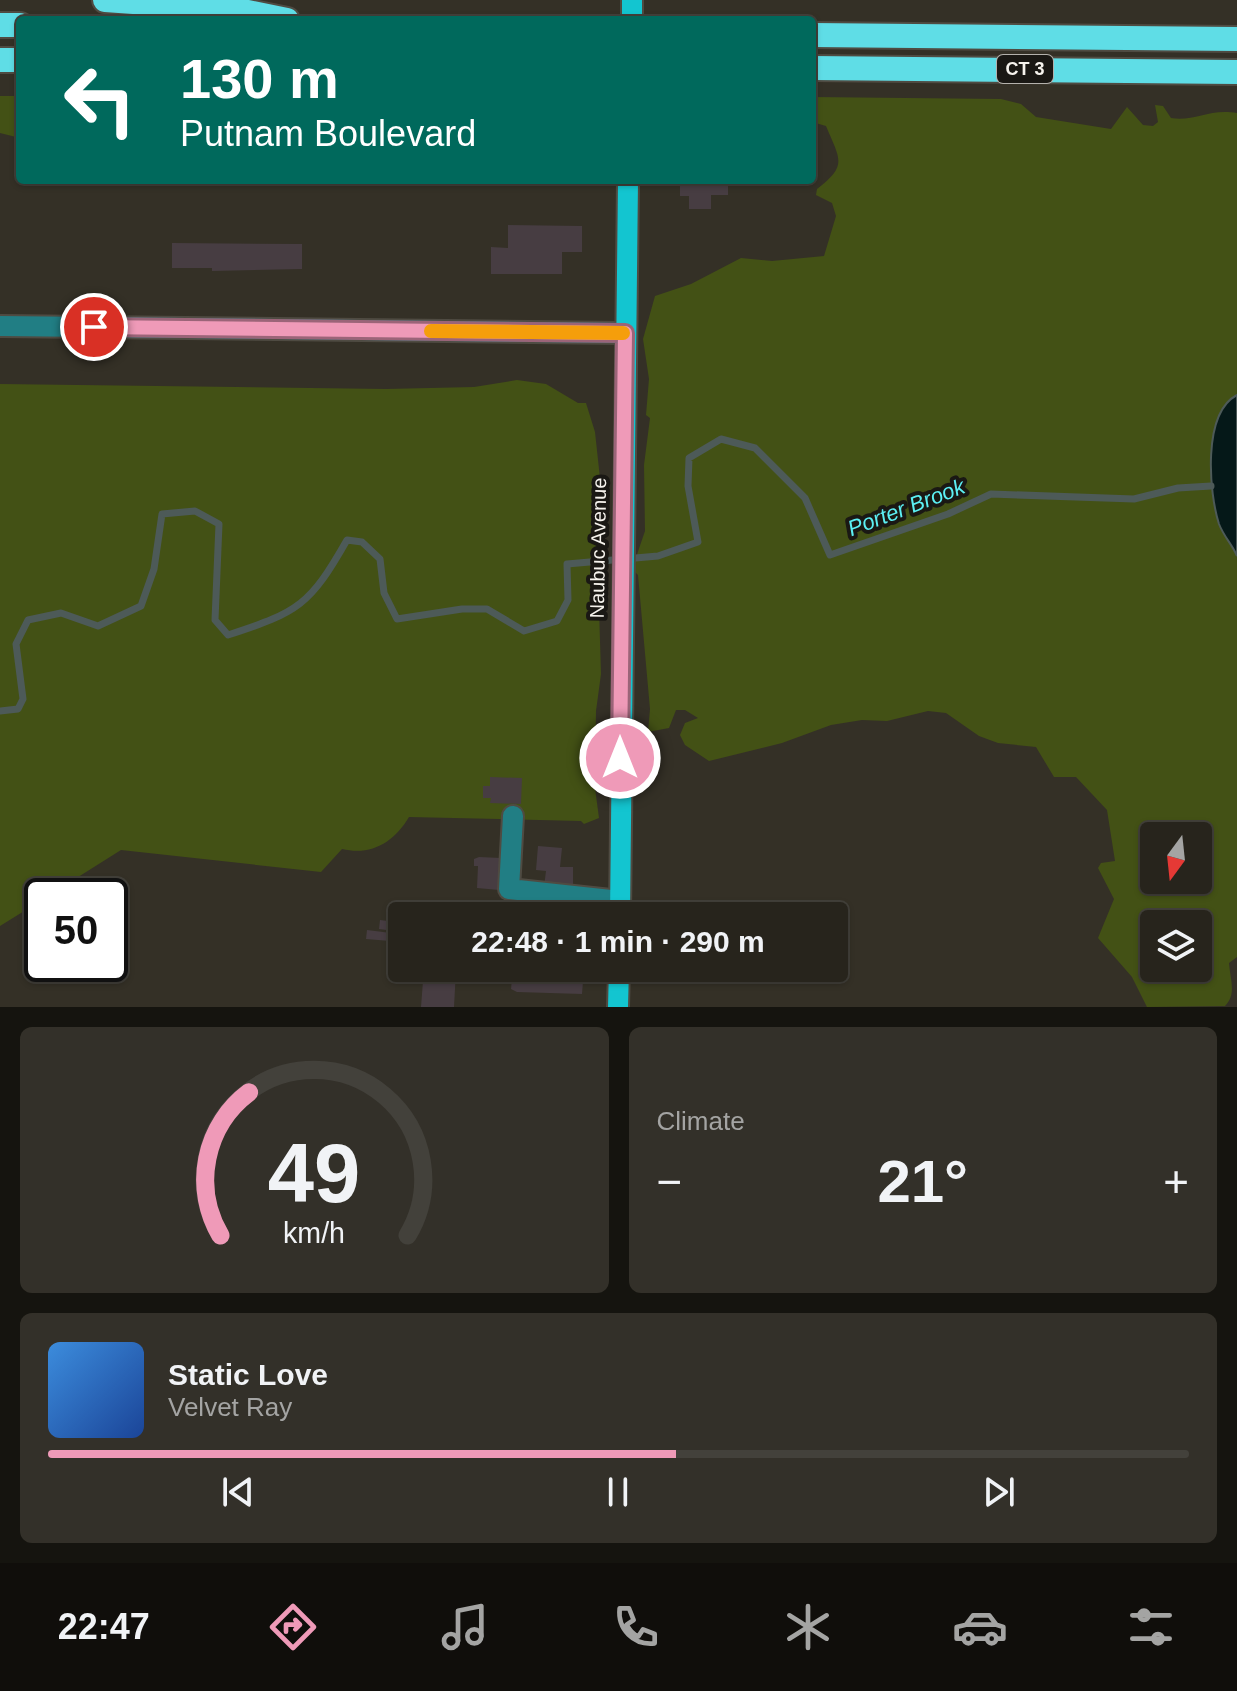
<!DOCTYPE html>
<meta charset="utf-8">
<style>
:root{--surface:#27241c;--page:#333029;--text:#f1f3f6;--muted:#a4a4a3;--line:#43413b;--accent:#ef9ab8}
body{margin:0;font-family:Helvetica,sans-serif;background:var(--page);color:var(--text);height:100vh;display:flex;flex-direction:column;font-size:30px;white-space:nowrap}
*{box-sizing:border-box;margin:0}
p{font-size:26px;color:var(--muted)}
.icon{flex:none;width:44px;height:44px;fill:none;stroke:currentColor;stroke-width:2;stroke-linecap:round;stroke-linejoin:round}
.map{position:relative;height:1007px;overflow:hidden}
.sheet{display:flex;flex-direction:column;gap:20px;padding:20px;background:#15140f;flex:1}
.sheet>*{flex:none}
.hud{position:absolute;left:16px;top:16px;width:800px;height:168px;border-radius:8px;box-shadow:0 2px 6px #0004,0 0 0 2px var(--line);background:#00695c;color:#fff;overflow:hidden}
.needle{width:52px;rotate:195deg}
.buttons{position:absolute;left:1140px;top:822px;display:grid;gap:16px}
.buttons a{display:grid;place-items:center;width:72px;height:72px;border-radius:8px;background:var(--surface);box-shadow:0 2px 6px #0004,0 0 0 2px var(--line);font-size:40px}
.speed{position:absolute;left:24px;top:878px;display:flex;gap:16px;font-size:40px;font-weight:700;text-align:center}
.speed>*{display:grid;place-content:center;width:104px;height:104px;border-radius:50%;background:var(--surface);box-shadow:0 2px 6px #0004,0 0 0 2px var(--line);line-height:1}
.speed .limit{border:4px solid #111;border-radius:12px;background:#fff;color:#111}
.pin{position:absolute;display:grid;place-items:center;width:68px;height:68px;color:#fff;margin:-34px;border:4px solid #fff;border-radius:50%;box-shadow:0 2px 8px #0007}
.me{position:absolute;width:88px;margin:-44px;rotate:0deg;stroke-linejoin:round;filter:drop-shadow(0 0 6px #0008)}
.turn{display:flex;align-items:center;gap:28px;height:168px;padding:0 32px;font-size:36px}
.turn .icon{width:104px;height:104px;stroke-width:2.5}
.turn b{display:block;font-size:56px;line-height:68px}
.big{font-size:60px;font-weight:800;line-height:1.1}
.sheet .widget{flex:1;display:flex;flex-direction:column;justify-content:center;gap:12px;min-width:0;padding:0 28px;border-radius:12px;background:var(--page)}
.sheet .dial{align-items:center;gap:0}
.dial svg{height:208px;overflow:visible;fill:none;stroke:var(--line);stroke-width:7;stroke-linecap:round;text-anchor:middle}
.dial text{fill:var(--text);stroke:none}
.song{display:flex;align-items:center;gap:24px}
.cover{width:96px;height:96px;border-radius:12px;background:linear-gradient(135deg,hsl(210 70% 55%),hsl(220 70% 35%))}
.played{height:8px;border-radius:4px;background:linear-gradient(90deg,var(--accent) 55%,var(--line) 55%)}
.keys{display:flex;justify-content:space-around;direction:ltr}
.heat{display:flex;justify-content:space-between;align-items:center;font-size:44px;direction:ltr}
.sheet .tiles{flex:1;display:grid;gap:20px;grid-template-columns:1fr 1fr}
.widget:last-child{grid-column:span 2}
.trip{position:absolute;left:388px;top:902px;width:460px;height:80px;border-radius:8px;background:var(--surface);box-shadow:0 2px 6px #0004,0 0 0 2px var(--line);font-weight:800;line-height:80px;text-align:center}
.tabs{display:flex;height:128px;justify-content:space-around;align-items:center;background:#100e0b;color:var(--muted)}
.tabs .icon{width:56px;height:56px}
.tabs .selected{color:var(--accent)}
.tabs b{font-size:36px;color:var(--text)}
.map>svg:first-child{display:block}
</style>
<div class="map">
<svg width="1237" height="1007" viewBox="0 0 1237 1007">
<rect width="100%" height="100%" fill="#343026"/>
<g fill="#435115" fill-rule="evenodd">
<path d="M0 96H20V138L0 133Z"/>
<path d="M812 97 1001 99 1021 104 1036 117 1111 129 1127 107 1143 125 1153 126 1158 122 1155 105 1163 106 1171 118C1194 122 1209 108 1237 113V395C1202 413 1209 493 1219 524 1224 537 1232 544 1237 556V957L1229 963C1230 979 1237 994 1225 1006L1147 1007 1132 977 1098 938 1114 899 1098 868 1101 863 1115 861 1107 810 1076 777H1054L1036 747 998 743 979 736 946 713 928 711 887 721 862 720 831 725 782 743 709 761 685 745 680 735 685 723 698 718 685 710H676L669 728 648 732 650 709 638 575 632 569 645 531 644 465 650 418 646 415 649 379 643 339 655 296 691 284 741 258 772 261 824 256 836 216 832 203 816 195 817 189C848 165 840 160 826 126L812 122ZM1154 836H1198V880H1154ZM1154 924H1198V968H1154Z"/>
<path d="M517 380 546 384 578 403H586L595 432 603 506 599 608 601 674 596 711 595 788 599 818 584 824 581 821 409 817C394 842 372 856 342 849L321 872 121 850 48 896H42V900L0 926V384L386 389 474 387Z"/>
</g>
<path fill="#051818" stroke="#4d5a58" stroke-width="2" d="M1237 395V556C1232 544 1224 537 1219 524 1209 493 1202 413 1237 395Z"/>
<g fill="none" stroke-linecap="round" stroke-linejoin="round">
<path stroke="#4d5a58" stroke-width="7" d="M0 711 18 709 23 699 16 644 28 620 61 613 98 626 141 606 154 569 162 514 195 511 219 524 215 620 228 635C299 612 310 605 347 540L362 542 380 559 384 593 397 619 462 609H487L524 631 557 621 568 600 567 564 658 556 698 542 688 486 689 458 721 439 755 448 805 498 830 555 948 514 991 494 1134 499 1178 488 1211 486"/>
</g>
<g fill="#473d42">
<path d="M680 180H728V195H711V209H689V196H680Z"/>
<path d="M508 225 582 226V252H562V274H491V247L508 248Z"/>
<path d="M172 243 302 244V269L212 271V268H172Z"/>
<path d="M490 777 522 778 521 804 490 803 491 798H483V786H490Z"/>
<path d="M538 846 562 848 560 867H573V890L544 887 546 871 536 870Z"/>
<path d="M479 857 501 858 499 890 477 888 478 866H474V859Z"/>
<path d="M380 920 396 922 395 928 402 925V946L392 945 394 931 379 929Z"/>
<path d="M367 930 391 933 390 941 366 939Z"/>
<path d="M424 968 456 970 454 1007H421Z"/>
<path d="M513 968H584L582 994 517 992 511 989Z"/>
<path d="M678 968H727V972L685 974 678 972Z"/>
</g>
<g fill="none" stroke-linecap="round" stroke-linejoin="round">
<defs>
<g id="minor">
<path d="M0 326 625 333"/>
<path d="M513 816 509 889 620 901"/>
</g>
<g id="major">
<path d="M632 20V0"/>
<path d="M620 916 628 180"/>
<path d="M618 1007 619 968"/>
</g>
<g id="highway">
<path d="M105 0 233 9 287 20"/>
<path d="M0 25H20"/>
<path d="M812 35 1237 39"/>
<path d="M0 60H20"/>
<path d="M812 68 1237 72"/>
</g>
</defs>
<use href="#minor" stroke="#4f4b42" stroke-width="24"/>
<use href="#major" stroke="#4f4b42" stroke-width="24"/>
<use href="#highway" stroke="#4f4b42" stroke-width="28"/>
<use href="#minor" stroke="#217e84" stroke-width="20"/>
<use href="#major" stroke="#13c5d0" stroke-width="20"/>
<use href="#highway" stroke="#5fdde6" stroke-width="24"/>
</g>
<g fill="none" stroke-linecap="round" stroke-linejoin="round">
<defs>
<path id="route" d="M94 327 625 333 620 758"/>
</defs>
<use href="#route" stroke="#9b6478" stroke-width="20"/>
<use href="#route" stroke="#ef9ab8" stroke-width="14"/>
<path stroke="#f59e0b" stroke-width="14" d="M431 331 623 333"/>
</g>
<g text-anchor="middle" stroke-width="8" stroke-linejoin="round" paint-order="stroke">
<rect fill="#1a1814" stroke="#b4b1ac" stroke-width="2" x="997" y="55" width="56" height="28" rx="6"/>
<g font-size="18" font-weight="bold" fill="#f6f3ed">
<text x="1025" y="75">CT 3</text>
</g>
<g font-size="20" fill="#f6f3ed" stroke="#1a1814">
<text transform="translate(598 548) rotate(-89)" y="7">Naubuc Avenue</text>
</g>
<g font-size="22" font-style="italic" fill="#5ceff3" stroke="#1a1814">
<text transform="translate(906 507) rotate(-21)" y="8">Porter Brook</text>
</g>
</g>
</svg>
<div class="buttons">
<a><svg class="needle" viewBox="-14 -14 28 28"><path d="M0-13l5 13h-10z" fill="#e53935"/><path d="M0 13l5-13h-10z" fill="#a4a4a3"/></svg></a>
<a><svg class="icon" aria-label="layers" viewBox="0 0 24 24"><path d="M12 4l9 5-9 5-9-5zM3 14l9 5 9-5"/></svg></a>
</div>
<div class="speed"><div class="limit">50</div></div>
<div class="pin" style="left:94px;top:327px;background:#d93025"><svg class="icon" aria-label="arrive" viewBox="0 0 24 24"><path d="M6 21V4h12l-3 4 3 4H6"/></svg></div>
<svg class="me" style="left:620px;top:758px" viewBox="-20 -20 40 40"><circle r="17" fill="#ef9ab8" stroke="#fff" stroke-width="3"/><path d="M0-11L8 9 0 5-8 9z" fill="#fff"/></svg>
<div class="trip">22:48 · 1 min · 290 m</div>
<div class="hud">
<div class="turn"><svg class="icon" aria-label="left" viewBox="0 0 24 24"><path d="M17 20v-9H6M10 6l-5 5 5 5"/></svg><div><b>130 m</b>Putnam Boulevard</div></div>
</div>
</div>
<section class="sheet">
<div class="tiles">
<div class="widget dial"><svg viewBox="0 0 100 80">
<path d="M14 69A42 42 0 1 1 86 69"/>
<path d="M14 69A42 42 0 0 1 25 14" stroke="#ef9ab8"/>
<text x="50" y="56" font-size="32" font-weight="700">49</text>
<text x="50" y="72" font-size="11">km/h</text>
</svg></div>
<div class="widget"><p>Climate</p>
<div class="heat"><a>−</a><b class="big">21°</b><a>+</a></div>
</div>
<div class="widget">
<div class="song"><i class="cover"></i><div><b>Static Love</b><p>Velvet Ray</p></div></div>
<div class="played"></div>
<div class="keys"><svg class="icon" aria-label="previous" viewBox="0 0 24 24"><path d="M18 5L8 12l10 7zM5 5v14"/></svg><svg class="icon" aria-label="pause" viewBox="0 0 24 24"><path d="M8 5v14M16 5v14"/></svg><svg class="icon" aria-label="next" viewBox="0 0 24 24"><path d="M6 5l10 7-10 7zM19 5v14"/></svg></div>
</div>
</div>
</section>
<nav class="tabs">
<b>22:47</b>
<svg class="icon selected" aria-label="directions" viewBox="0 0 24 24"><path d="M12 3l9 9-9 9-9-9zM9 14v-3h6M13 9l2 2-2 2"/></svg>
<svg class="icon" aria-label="music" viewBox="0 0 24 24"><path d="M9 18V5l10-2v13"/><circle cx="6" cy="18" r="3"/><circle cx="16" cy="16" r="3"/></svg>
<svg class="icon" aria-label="phone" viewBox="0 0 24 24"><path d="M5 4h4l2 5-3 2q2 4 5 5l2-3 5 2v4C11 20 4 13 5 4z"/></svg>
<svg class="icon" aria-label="climate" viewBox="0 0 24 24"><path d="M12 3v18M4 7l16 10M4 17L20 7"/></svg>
<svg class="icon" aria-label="car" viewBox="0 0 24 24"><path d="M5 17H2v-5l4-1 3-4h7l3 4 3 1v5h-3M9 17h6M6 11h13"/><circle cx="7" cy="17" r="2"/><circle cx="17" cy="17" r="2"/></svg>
<svg class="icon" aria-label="filters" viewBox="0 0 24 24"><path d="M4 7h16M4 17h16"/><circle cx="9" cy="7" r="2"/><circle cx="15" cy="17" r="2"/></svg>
</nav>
